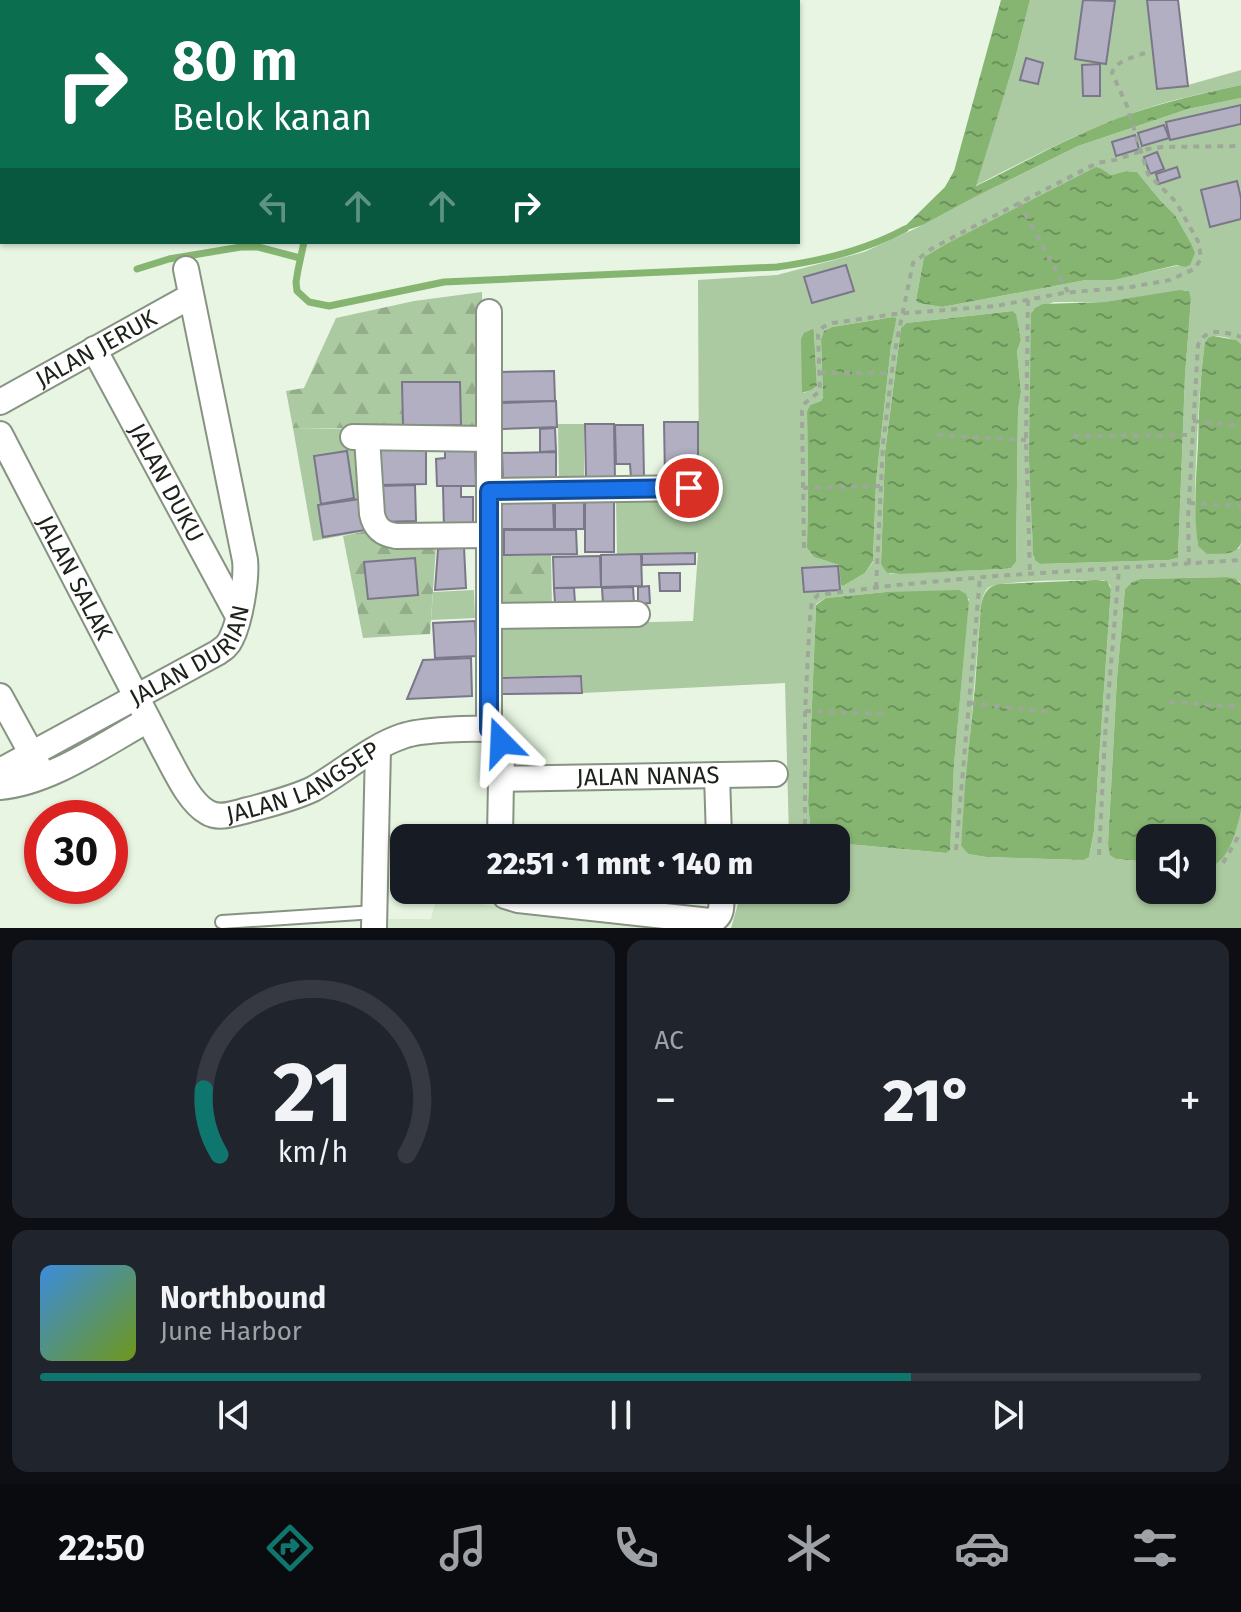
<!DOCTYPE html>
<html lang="id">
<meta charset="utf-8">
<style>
:root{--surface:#171b24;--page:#20242c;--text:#f1f3f6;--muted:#9ea1a6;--line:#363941;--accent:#0f766e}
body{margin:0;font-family:"Fira Sans",sans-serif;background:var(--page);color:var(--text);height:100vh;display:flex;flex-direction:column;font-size:30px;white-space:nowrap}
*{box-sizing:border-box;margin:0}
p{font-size:26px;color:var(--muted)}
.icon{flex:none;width:44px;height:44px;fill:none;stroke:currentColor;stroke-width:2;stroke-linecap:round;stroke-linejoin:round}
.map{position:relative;height:928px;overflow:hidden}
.details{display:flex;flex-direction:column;gap:12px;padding:12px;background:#0d0f14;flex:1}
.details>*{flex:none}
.hud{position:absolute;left:0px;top:0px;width:800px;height:244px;box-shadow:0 2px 6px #0004;background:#0b6e4f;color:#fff;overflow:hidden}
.fabs{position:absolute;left:1136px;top:824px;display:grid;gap:16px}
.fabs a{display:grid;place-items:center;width:80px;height:80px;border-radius:16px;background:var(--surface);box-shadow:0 2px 6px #0004;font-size:40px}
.speed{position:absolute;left:24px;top:800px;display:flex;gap:16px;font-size:40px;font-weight:700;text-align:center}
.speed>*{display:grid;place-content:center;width:104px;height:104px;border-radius:50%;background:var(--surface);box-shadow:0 2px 6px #0004;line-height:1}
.speed .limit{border:12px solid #d22;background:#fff;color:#111}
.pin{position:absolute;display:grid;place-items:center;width:68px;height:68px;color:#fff;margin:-34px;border:4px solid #fff;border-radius:50%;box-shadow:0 2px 8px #0007}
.me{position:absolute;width:88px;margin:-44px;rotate:339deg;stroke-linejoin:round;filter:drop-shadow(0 0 6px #0008)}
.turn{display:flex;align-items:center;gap:28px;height:168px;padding:0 40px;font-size:36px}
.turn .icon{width:104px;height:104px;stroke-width:2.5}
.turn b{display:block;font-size:56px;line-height:68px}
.lanes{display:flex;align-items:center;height:76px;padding:0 40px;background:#0003;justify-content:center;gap:40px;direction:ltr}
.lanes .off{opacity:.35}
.big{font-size:60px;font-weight:800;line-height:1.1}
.details .widget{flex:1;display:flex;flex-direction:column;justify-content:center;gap:12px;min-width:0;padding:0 28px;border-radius:16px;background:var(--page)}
.details .dial{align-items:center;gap:0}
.dial svg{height:208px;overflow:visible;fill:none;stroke:var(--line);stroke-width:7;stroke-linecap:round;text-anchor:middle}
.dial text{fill:var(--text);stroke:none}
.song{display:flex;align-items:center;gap:24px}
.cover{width:96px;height:96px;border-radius:12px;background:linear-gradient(135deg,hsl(210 70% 55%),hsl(80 70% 35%))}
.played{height:8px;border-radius:4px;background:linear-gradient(90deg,var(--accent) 75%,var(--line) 75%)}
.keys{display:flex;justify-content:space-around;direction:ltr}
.heat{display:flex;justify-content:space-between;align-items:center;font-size:44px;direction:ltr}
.details .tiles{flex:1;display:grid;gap:12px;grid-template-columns:1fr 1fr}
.widget:last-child{grid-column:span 2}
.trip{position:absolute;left:390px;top:824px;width:460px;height:80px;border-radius:16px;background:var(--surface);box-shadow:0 2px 6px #0004;font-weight:800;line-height:80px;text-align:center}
.dock{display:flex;height:128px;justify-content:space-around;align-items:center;background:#090b0e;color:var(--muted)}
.dock .icon{width:56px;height:56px}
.dock .selected{color:var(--accent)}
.dock b{font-size:36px;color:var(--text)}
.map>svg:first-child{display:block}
</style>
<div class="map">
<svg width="1241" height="928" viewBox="0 0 1241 928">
<defs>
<pattern id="forest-firs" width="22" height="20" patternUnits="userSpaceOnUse" patternTransform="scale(2)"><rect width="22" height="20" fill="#accaa1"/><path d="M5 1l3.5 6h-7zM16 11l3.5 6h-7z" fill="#93ad8a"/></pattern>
<pattern id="water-ripples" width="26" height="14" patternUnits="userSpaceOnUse" patternTransform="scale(2)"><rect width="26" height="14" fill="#86b572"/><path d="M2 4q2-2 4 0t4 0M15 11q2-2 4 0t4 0" fill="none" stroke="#6d935d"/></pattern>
</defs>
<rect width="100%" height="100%" fill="#e7f5e2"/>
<path fill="#d8ebd1" d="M436 899 679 928H385L386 919H431Z"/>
<g fill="#accaa1" fill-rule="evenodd">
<path d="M1030 0H1177L1188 85 1241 70V85C1205 93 1168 100 1133 113 1079 132 1026 160 975 186L1014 63Z"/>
<path d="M1241 98V344C1235 339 1213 332 1207 340 1200 349 1195 483 1195 503 1196 517 1196 532 1198 546L1239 549 1241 543V584L1239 581 1228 577 1140 579 1132 582 1125 589 1117 678 1108 844 1116 859 1150 862V890H1202V865H1211L1237 827 1241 812V928H731L742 890H836V843L946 853 950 846 954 765 969 599 886 592 826 598 816 604 808 803 810 824 818 838H789L785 683 583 693 582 675 501 677 499 626 693 621 698 553 617 554 616 501 699 500 698 280 777 275 864 252 923 225 975 197 1078 146 1188 109ZM1102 169 1111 175 1126 171 1137 172 1160 200 1175 215 1191 243 1180 265 1110 280H1086L942 307 918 303 916 300 924 257 946 244ZM1186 290 1191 299 1185 376 1178 558 1169 560 1040 564 1034 558 1032 533 1031 313 1033 310 1054 302H1104ZM1013 311 1015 313 1021 340 1017 351 1021 392 1018 410 1016 562 1011 568 1002 569 890 574 881 564 885 452 901 328 906 323ZM893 317 896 319 891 346 876 482 873 562 865 573 843 586 839 565 814 557 807 548 808 487 807 411 810 405 821 401 823 396 821 339 824 331 832 327ZM812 329 814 332 817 386 804 393H802ZM1096 580H1104L1110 585 1111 589 1094 831 1089 857 1084 860 986 857 968 854 961 846 981 605C982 600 984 591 988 588 999 580 1078 580 1096 580Z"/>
<path d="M558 424H584V482H559Z"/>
<path d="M293 428 351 429 367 531 313 541Z"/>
<path d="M474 590 475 618 431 620 433 592Z"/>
</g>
<g fill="url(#forest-firs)">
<path d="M482 292V429L293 428 286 391 304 388 336 318 414 301Z"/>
<path d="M367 531 373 540 380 545 436 547 430 634 363 638 343 536Z"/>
<path d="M551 555 552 606H500L499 556Z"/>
</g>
<g fill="url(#water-ripples)">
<path d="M1001 0H1030L1014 63 976 186C1028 161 1079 131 1133 113 1168 101 1205 93 1241 85V98L1188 109 1078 146 975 197 923 225 898 233 945 187 954 171Z"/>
<path d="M1096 167 1102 169 1111 175 1126 171 1137 172 1160 200 1175 215 1191 243 1195 253 1190 265 1185 267 1177 265 1113 280H1086L942 307 918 303 916 300 924 257 946 244Z"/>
<path d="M1180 290 1189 291 1191 299 1185 376 1178 558 1169 560 1040 564 1035 560 1033 553 1029 457 1031 313 1035 308 1043 304 1104 302Z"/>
<path d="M1013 311 1016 314 1021 340 1017 351 1021 392 1018 410 1016 562 1011 568 1002 569 901 574 887 573 881 564 885 452 901 328 906 323Z"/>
<path d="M893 317 896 318V321L891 346 876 482 873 561 865 573 843 586 841 584 839 565 814 557 807 548 808 487 807 411 810 405 821 401 823 397 821 339 824 331 832 327Z"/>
<path d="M813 329 814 332 817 386 811 390 802 393 801 339 804 333Z"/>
<path d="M1213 336 1236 340 1241 344V543C1236 557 1219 553 1207 554L1198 546C1193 513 1196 479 1198 445 1199 411 1200 376 1205 343L1208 338Z"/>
<path d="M1228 577 1236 579 1241 584V812C1238 825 1229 859 1215 864 1211 866 1207 865 1202 865V838H1150V862L1116 859 1110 855 1108 844 1117 678 1125 589 1132 582 1140 579Z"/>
<path d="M1096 580 1107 581 1111 589 1094 831 1089 857 1084 860 986 857 968 854 961 846 965 785 975 687 981 605C984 593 987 587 999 584Z"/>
<path d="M959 590 966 594 969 602 954 765 950 850 946 853 836 843V838H818L810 824 808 803 816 605 826 598 886 592Z"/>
</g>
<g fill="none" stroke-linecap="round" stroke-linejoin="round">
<g stroke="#86b572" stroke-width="7">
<path d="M214 0 216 2"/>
<path d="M304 242 298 270 296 282 297 291 309 302 329 306 444 282 777 267C821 261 866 250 905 229"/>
<path d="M137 269 169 259 241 247H258L300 258"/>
</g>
</g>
<g fill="#b3afc3" stroke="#7b778a" stroke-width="2">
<path d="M1083 0 1115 1 1106 64 1075 59Z"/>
<path d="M1147 0H1178L1188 86 1157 89Z"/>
<path d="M1026 58 1043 63 1038 84 1020 80Z"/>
<path d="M1100 64V96H1083L1082 65Z"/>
<path d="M1241 105V124L1170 140 1166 122Z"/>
<path d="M1164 125 1169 138 1142 146 1138 133Z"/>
<path d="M1135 135 1139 149 1116 156 1112 142Z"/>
<path d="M1157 152 1164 169 1150 174 1144 157Z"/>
<path d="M1177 167 1180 177 1159 184 1156 174Z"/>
<path d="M1237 181 1241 198V219L1210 227 1201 190Z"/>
<path d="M846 265 854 291 812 303 804 277Z"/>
<path d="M554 371 555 401 500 402V372Z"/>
<path d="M402 382H460L461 425 403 426Z"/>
<path d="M556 401 557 427 502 429 501 403Z"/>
<path d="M664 422H698V477H665Z"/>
<path d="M585 424H614L615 480H586Z"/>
<path d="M615 425H643L644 478H631L630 464H616Z"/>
<path d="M555 428 556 451 540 452V429Z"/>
<path d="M426 447V484L379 485 378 448Z"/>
<path d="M347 451 354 498 321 504 314 456Z"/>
<path d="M445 451H475L476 486H437L436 459 445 458Z"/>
<path d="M556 452V480L503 481 502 453Z"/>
<path d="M415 485 416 521 381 522 379 486Z"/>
<path d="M443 486H461V497H473V529L444 530Z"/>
<path d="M360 499 365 530 323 537 318 505Z"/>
<rect x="585" y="500" width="29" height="52"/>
<path d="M553 501 554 529H501V502Z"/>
<rect x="555" y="501" width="29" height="28"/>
<path d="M504 530H576L577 554 504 555Z"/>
<path d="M464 547 466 588 435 590 438 549Z"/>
<path d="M695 553V564L642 565V554Z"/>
<path d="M641 554 642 586 601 587V555Z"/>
<path d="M600 556 601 587 554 588 553 557Z"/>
<path d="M415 558 418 595 368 599 364 562Z"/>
<path d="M838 566 840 590 804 592 802 568Z"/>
<path d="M659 573H680V591H660Z"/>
<path d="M649 586 650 603 638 604V587Z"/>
<path d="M633 587 634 603 603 604 602 588Z"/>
<path d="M554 588H574L575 603H555Z"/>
<path d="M475 621 477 656 435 658 433 623Z"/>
<path d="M471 658 472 696 407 699 423 660Z"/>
<path d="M581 676 582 693 502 694V678Z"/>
</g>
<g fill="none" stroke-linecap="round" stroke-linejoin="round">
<defs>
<path id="service" d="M222 922 375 912"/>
<g id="minor">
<path id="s1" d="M94 349 238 616"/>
<path id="s2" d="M0 402 191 296"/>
<path id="s3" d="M0 434 165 752C175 770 189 802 207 812 219 820 235 813 248 810 270 804 292 799 313 789 343 772 370 747 403 736 419 730 477 727 495 730 506 742 501 764 501 779L775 774"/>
<path d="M353 437 489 439"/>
<path d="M367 438 372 514C375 528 382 534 396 536L489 535"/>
<path d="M489 491 689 488"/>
<path d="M489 616 637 614"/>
<path d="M0 696 39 767"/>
<path d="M489 729V312"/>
<path id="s4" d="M0 771 217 653C223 649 228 646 231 639 240 622 247 579 245 560L186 269"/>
<path d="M717 775 719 838"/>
<path d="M0 787C50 783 104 744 148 720"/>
<path d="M500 838 501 779"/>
<path d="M501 890 505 896 518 900 710 921C725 917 721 902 721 890"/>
<path d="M374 928 378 748"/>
</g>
</defs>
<use href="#service" stroke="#879382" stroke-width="16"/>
<use href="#minor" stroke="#879382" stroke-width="28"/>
<g stroke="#9da899" stroke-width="4" stroke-dasharray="6 6" stroke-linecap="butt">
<path d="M1019 203 1068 292"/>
<path d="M1028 300 1026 440 1030 574"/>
<path d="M820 373H892"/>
<path d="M1193 421 1241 426"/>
<path d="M937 435 1026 440"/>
<path d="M1073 436 1192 435"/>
<path d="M803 488 880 486"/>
<path d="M1189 503 1241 506"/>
<path d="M804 548 802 411 805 403 820 391 818 335 823 327 833 323 895 314 996 306 1063 293 1131 287 1170 280 1194 269 1201 259 1199 243 1176 202 1148 174 1127 106 1112 73C1115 61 1134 57 1145 53"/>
<path d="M1189 564 1188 518 1198 345C1206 326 1225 332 1241 337"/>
<path d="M876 588 883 444 894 355 913 263 931 249 961 233 1097 163 1115 160 1148 149 1162 147 1241 146"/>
<path d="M1169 702 1241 707"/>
<path d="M970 703 1051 712"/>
<path d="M805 711 889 714"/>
<path d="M805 825V711L810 617 812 601 818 595 897 585 995 576 1241 560"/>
<path d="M956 850 980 577"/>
<path d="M1099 855 1105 736 1119 569"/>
<path d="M1223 863 1241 832"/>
</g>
<use href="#service" stroke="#fff" stroke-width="12"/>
<use href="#minor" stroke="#fff" stroke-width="24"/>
</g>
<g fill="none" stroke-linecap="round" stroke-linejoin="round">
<defs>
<path id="route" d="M501 742 498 733 489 729V491L689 488"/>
</defs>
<use href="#route" stroke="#114b97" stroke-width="20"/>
<use href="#route" stroke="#1a73e8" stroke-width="14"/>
</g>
<g text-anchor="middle" stroke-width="8" stroke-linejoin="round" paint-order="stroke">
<g font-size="24" fill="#1c211a" stroke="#fff">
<text dy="8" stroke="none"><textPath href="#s2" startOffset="110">JALAN JERUK</textPath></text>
<text dy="8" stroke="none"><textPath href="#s1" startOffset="152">JALAN DUKU</textPath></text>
<text dy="8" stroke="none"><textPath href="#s3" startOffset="162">JALAN SALAK</textPath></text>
<text dy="8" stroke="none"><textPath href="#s4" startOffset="226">JALAN DURIAN</textPath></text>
<text dy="8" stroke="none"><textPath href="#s3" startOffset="938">JALAN NANAS</textPath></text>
<text dy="8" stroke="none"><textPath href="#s3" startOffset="536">JALAN LANGSEP</textPath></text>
</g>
</g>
</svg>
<div class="fabs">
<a><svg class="icon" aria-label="sound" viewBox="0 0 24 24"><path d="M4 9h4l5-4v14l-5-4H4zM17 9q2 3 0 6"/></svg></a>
</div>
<div class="speed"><div class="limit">30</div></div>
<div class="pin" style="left:689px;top:488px;background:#d93025"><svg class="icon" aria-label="arrive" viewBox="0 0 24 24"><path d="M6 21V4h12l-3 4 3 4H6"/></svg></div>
<svg class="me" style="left:501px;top:742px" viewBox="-20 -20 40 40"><path d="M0-17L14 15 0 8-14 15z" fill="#1a73e8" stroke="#fff" stroke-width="4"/></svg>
<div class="trip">22:51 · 1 mnt · 140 m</div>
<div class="hud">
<div class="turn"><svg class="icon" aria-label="right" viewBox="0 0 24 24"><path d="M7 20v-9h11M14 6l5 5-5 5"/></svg><div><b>80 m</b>Belok kanan</div></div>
<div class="lanes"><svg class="icon off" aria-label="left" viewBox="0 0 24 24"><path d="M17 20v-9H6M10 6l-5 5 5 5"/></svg><svg class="icon off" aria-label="ahead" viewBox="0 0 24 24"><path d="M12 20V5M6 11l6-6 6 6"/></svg><svg class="icon off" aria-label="ahead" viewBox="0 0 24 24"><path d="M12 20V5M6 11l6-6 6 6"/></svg><svg class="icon" aria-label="right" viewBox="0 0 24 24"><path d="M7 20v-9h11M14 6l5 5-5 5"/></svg></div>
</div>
</div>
<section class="details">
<div class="tiles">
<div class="widget dial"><svg viewBox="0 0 100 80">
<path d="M14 69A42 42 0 1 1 86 69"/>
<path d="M14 69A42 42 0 0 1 8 44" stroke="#0f766e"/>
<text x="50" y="56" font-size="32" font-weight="700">21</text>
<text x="50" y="72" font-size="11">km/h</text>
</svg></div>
<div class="widget"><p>AC</p>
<div class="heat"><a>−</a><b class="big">21°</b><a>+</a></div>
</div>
<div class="widget">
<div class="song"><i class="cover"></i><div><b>Northbound</b><p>June Harbor</p></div></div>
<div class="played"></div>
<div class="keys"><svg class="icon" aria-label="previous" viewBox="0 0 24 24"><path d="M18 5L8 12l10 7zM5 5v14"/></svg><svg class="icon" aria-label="pause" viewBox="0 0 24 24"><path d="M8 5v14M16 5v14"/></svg><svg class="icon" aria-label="next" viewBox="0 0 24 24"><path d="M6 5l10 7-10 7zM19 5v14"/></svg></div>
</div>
</div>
</section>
<nav class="dock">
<b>22:50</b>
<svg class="icon selected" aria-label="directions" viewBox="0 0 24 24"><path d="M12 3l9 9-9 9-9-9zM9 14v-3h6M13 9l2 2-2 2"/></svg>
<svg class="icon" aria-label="music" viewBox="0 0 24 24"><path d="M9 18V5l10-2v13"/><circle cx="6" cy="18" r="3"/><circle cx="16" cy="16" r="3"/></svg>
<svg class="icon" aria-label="phone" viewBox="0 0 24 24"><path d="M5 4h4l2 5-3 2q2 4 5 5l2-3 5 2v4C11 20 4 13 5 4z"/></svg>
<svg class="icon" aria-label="climate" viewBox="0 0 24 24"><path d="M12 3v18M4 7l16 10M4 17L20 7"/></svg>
<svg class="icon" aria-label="car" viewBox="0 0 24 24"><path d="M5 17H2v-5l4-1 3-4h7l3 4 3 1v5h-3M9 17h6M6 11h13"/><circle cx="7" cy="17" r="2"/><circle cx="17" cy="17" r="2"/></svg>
<svg class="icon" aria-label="filters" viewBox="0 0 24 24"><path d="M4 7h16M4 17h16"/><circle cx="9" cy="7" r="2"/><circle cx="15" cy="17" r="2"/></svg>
</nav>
